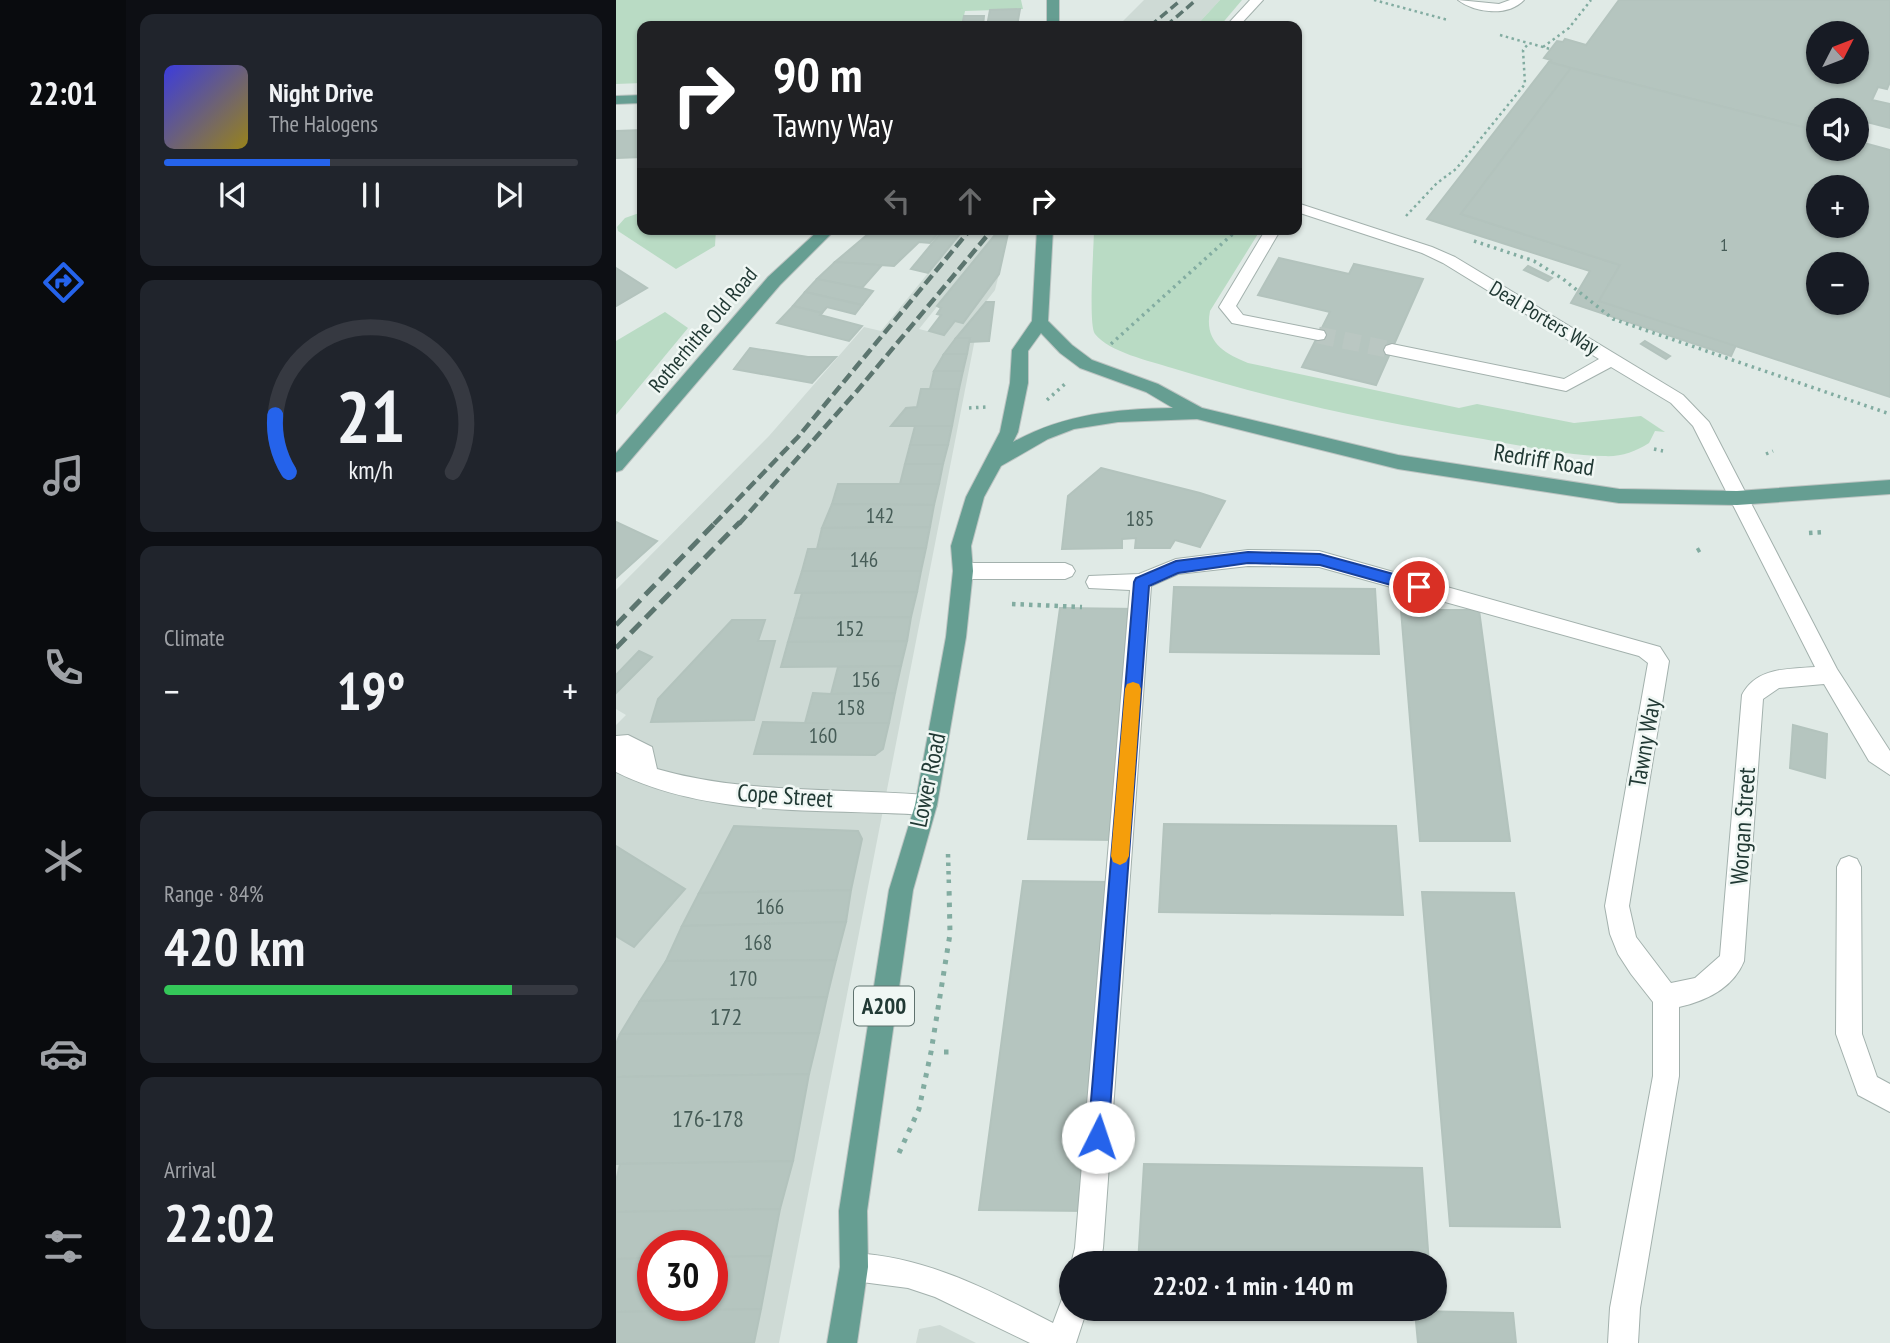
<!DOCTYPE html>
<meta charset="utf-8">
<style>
:root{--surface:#171b24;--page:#20242c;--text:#f1f3f6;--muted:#9ea1a6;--line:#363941;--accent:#2563eb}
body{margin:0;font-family:"PT Sans Narrow",sans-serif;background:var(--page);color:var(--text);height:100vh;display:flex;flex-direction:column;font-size:26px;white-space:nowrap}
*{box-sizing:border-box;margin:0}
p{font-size:23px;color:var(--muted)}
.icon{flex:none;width:38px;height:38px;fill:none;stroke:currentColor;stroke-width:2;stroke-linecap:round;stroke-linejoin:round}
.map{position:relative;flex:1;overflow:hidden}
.side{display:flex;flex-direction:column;gap:14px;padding:14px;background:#0d0f14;width:490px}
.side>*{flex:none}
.hud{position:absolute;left:21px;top:21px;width:665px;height:214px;border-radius:14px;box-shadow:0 2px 5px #0004;background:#202124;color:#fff;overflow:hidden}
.needle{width:46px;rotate:48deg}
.buttons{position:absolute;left:1190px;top:21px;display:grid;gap:14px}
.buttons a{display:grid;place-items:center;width:63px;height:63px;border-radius:50%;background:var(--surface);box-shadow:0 2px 5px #0004;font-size:35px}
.speed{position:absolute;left:21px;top:1230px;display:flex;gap:14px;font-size:35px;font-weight:700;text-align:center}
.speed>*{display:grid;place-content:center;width:91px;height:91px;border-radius:50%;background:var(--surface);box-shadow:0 2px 5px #0004;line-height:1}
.speed .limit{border:10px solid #d22;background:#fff;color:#111}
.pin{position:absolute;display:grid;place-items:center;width:60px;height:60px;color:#fff;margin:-30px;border:4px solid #fff;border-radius:50%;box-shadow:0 2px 7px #0007}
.me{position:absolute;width:77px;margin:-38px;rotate:4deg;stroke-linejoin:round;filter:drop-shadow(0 0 5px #0008)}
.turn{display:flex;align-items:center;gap:24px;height:147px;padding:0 21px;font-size:32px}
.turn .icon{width:91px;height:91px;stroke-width:2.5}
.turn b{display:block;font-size:49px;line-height:60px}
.lanes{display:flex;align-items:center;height:66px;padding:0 21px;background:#0003;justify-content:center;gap:35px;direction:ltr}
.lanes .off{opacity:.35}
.big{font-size:52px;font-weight:600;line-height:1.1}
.side .card{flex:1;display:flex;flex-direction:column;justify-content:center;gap:10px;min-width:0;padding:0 24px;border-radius:14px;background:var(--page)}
.side .dial{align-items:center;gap:0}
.dial svg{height:182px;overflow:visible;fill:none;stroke:var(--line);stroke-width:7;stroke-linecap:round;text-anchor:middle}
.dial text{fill:var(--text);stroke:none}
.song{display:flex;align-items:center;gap:21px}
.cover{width:84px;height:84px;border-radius:10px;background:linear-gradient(135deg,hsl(240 70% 55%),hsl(50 70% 35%))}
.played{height:7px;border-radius:4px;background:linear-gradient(90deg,var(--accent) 40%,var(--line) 40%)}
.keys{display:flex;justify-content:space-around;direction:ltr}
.heat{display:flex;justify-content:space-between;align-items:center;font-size:38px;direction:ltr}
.charge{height:10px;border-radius:5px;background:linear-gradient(90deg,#34c759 84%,var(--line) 0)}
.trip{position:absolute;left:443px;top:1251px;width:388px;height:70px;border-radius:35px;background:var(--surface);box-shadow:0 2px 5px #0004;font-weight:600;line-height:70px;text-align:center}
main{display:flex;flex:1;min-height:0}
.menu{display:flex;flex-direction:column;width:126px;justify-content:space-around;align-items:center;background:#090b0e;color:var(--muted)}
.menu .icon{width:49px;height:49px}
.menu .active{color:var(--accent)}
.menu b{font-size:32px;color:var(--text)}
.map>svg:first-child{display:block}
</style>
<main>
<nav class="menu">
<b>22:01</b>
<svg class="icon active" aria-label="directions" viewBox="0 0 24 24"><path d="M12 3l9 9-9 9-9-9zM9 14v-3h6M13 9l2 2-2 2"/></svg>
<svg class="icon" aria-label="music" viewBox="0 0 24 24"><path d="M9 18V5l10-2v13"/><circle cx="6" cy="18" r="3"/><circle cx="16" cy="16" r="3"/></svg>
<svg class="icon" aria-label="phone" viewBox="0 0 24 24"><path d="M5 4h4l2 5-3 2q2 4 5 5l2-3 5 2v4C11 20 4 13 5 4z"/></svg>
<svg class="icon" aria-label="climate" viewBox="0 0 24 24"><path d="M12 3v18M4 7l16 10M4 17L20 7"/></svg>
<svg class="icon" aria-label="car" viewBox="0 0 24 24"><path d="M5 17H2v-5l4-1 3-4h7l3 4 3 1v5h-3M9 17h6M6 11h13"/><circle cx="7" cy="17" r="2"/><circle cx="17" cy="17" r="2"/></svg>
<svg class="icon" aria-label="filters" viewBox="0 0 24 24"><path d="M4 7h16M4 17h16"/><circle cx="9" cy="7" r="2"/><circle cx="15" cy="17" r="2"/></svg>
</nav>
<section class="side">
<div class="card">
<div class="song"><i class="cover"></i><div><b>Night Drive</b><p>The Halogens</p></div></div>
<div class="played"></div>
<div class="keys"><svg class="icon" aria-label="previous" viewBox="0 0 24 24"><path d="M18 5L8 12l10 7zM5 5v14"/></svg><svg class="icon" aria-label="pause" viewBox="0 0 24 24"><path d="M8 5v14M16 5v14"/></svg><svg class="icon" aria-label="next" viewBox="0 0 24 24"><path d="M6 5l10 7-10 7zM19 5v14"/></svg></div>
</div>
<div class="card dial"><svg viewBox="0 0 100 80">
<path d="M14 69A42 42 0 1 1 86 69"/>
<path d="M14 69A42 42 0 0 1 8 44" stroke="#2563eb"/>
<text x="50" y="56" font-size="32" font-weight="700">21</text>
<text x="50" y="72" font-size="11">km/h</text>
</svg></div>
<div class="card"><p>Climate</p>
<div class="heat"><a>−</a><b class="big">19°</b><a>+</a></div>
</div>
<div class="card"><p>Range · 84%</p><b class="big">420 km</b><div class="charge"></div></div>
<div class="card"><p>Arrival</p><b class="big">22:02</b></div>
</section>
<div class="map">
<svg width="1274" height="1343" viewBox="0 0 1274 1343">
<rect width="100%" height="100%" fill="#e0eae6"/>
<g fill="#cedad5" fill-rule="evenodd">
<path d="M528 0H604L580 26H502Z"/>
<path d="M348 229 383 230 303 329 327 335 377 244 383 274 379 290 365 308 163 1343H0V725L10 715 0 709V590L153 436 248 327 265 331ZM37 1246H96V1306H37Z"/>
<path d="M324 1325 360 1343H300L303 1329Z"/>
</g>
<g fill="#b9dbc4">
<path d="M0 0H405L407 9 349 11 346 26H26V83L0 84Z"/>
<path d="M604 0H626L604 26H580Z"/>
<path d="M26 212V229H100L99 246 60 269 2 231 1 227 9 218Z"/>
<path d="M478 229 514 232 645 229 594 311C588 341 607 353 632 363L843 408 861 404 958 423 1025 416 1049 432 1039 431 1033 443C1019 452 1004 457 988 456 947 455 907 446 867 439 761 422 658 400 556 368 534 361 493 352 479 334 472 326 478 246 478 229Z"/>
<path d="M49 312 72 328 0 415V341Z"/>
</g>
<g fill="#b5c5bf" stroke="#b3c3bd" stroke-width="2" fill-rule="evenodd">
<path d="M1003 0H1274V82L1271 89 1262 87 1256 100 1274 104V128L1247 121 1241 137V110H1202V131L955 68 933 62 935 60 928 58 941 41 947 42 949 39 970 45ZM1202 33H1241V72H1202Z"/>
<path d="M404 9 401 26H367H371L374 10Z"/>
<path d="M348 16H368L367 26H346Z"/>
<path d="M933 62 955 68 845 214 1004 265 983 301 1120 345 1115 356 955 303 974 271 811 219Z"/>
<path d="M955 68 1202 131V149H1241V141L1274 150V397L983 301 1004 265 845 214ZM1202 187H1241V226H1202ZM1202 264H1241V303H1202Z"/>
<path d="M26 130V157L0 158V131Z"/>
<path d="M258 229H326L314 243 303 242 278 266 219 262Z"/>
<path d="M328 229H348L312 273 295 269Z"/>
<path d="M378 229H393L383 274 347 323 339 321 328 335 313 331 325 315 321 314 325 308 321 306 383 230Z"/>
<path d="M663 258 733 274 738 264 807 279 760 385 686 367 714 312 642 295Z"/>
<path d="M219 262 266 265 246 288 201 279Z"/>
<path d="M912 266 936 278 932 281 908 270Z"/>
<path d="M0 268 31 288 0 306Z"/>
<path d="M201 279 246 288 257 291 246 305 189 292Z"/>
<path d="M189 292 246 305 239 314 211 307 206 313 177 306Z"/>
<path d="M370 302H378L373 341 353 342 354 338H340Z"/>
<path d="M177 306 206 313 204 315 246 326 233 341 161 323Z"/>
<path d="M340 338H354L351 354H328Z"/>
<path d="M1029 341 1054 356 1050 359 1025 344Z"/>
<path d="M134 348 192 357H220L196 383 118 369Z"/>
<path d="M328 354H351L347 371H318Z"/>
<path d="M318 371H347L343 389H314Z"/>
<path d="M305 389H343L336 426H275L290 408 301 407Z"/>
<path d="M299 426H336L332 445H294Z"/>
<path d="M294 445H332L327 464H289Z"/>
<path d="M289 464H327L323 484H284Z"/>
<path d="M485 468 584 493 609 501 584 547 559 540 554 548H519L520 538 506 539V548L446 549 452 496Z"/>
<path d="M222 484H323L318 505 216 504Z"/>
<path d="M216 504 318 505 314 527 206 528Z"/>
<path d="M0 522 41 541 0 578Z"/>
<path d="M314 527 310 548 201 549 206 528Z"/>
<path d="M310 548 305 571H186L192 549Z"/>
<path d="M186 571H305L301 592 179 593Z"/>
<path d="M558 587 759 589 763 654 554 652Z"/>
<path d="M301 592 295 617 179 618 186 593Z"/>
<path d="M444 608 522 609 502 840 412 839Z"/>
<path d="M785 610H863L894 841H804Z"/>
<path d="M295 617 291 641 172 642 179 618Z"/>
<path d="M116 620H149L142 641H159L138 720 35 722 42 699Z"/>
<path d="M291 641 285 666 165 667 172 642Z"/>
<path d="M23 651 36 657 0 693V675Z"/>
<path d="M285 666 279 693 215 694 222 667Z"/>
<path d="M197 693 215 694 279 693 273 723H189Z"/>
<path d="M147 722 189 723H273L267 749 259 755 138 754Z"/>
<path d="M1177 725 1211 734 1209 778 1174 768Z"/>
<path d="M548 824 780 826 787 915 543 912Z"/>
<path d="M118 826 242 831 246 839 235 890 83 893Z"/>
<path d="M0 846 69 889 18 947 0 936Z"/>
<path d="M407 881 499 882 472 1211 363 1210Z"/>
<path d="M235 890 230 922 66 926 83 893Z"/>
<path d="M806 892 898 893 944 1227 834 1226Z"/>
<path d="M230 922 220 960 50 961 66 926Z"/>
<path d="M220 960 211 997 24 1001 50 961Z"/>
<path d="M211 997 203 1033 4 1034 24 1001Z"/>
<path d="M203 1033 193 1074 0 1077V1044L4 1034Z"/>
<path d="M193 1074 177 1161 0 1164V1077Z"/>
<path d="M177 1161 164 1209 0 1212V1181L4 1164Z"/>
<path d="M528 1164 806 1168 813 1264H522Z"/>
<path d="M164 1209 155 1256 96 1257V1246H37V1258L0 1259V1212Z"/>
<path d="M155 1256 145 1309 0 1312V1259L37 1258V1306H96V1257Z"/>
<path d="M145 1309 138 1343H0V1312Z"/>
<path d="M799 1311 897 1313 900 1343H802Z"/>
</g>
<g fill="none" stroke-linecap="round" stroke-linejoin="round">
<path stroke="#bac7c2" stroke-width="17" stroke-dasharray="17 9" stroke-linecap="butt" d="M702 335 776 350"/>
<defs>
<g id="minor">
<path d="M634 0H647L623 26H610Z"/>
<path d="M842 0 883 4 894 0H908C892 17 859 13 842 0Z"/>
<path d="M681 203 816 247 839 257 1067 395 1093 422 1221 669 1274 751V775L1253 761 1208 684 1163 688 1147 699 1128 961C1117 988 1090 1001 1063 1007V1076L1024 1308 1022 1343H992L994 1308 1037 1076V1002L1015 974 1002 954 994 934 989 906 1032 663 1023 656 703 567 632 566 562 574 535 586 487 1248 484 1264H455L459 1248 514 590 473 588 470 582 473 576 523 574 560 559 632 550 703 551 1044 647 1053 661 1013 906 1020 937 1055 983 1079 978 1104 956 1126 695C1140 667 1173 669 1199 667L1077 426 1055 403 995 367 950 391 770 354 768 350 770 346 776 344 948 379 983 359 827 263 806 253 681 212Z"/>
<path d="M650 229H665L620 306 627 315 708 331 710 335 708 339 702 340 616 323 603 307Z"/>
<path d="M347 563H449L456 566 459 571 456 576 449 579H347L340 576 337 571 340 566Z"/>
<path d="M12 735 36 747 41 769C128 794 220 788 310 795L318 798 321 805 318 812 310 815C207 808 95 819 0 772V736Z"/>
<path d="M1233 856 1241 859 1245 867 1246 1034 1261 1077 1274 1084V1112L1242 1095 1220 1034 1221 867 1225 859Z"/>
<path d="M238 1253C311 1257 373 1290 437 1323L446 1299 455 1295V1309H471L460 1343H414L319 1297 292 1288 238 1281 228 1277 224 1267 228 1257Z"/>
</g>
<g id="major">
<rect x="431" y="0" width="12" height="26"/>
<path d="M26 95V103L0 104V96Z"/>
<path d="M204 229H220L164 285 6 470 0 472V453L152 277Z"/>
<path d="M421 229H437L432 321 456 345 476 360 542 384 586 408 782 455 1003 489 1121 491 1274 480V494L1121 505 1003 503 782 469 581 419 502 422 458 429 432 439 385 466 368 497 355 546 357 571 350 637 321 805 297 890 251 1211 252 1267 241 1343H211L224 1267 223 1211 273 890 299 805 330 637 337 571 335 546 350 497 384 432 394 383 396 350 416 321ZM425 333 444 353 464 368 530 392 557 408C499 409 448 414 397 442L402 432 412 383V351Z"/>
</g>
</defs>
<use href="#minor" stroke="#a3b1ad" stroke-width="2"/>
<use href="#major" stroke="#bcc4c2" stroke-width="2"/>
<g stroke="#82aca1" stroke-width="2.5" stroke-dasharray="2.5 3.5" stroke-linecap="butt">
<path d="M758 0 832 20"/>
<path d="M884 35 912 43"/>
<path d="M927 47 953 28 975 0"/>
<path d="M790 216 821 183 840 169 909 84 907 50 913 43 934 49"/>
<path d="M618 233 622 229"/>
</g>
<g stroke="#82aca1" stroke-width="3.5" stroke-dasharray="2.5 4.5" stroke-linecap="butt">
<path d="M858 241 918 261 947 279 997 319 1274 414"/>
<path d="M495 344 620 231"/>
<path d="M431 400 450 383"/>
<path d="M353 408 370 407"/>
<path d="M1038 449 1047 451"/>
<path d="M1150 454 1157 451"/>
</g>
<g stroke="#82aca1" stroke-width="4.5" stroke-dasharray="3.5 5" stroke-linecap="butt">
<path d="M1193 533 1207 532"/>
<path d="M1081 551 1088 547"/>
<path d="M396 604 466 607"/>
<path d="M332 854 333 888"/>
</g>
<g stroke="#82aca1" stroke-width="5" stroke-dasharray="4.5 7" stroke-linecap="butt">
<path d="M328 1052H333"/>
<path d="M283 1153 303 1109 315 1052 334 934 333 886"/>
</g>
<use href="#minor" fill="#fff" fill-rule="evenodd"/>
<use href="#major" fill="#669e92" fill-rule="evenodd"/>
<g stroke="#5c756f" stroke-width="3.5" stroke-dasharray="9 4.5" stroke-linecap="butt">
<path d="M534 26 565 0"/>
<path d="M550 26 580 0"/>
<path d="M352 233 355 229"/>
<path d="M374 233 377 229"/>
</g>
<g stroke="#5c756f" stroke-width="4.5" stroke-dasharray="11 5" stroke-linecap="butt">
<path d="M98 524 182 437 353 231"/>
<path d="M123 524 241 391 375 231"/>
</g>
<g stroke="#5c756f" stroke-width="5" stroke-dasharray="14 7" stroke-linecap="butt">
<path d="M0 625 100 522"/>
<path d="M0 648 124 522"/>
</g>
</g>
<path fill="#2563eb" stroke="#184099" stroke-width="2" d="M632 552 704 554 803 581 811 587 803 593 704 565 632 563 562 573 533 586 492 1137 489 1144 482 1147 475 1144 472 1137 518 582 520 578 560 561Z"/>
<path fill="#f59e0b" d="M517 682 523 684 525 689 513 856 510 862 504 865 497 862 495 856 509 689 511 684Z"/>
<g text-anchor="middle" stroke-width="5" stroke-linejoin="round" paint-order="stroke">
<g font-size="18" fill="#465c57">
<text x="1108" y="251">1</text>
</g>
<g font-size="21" fill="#213934" stroke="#f0f7f4">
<text transform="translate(928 318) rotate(31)" y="7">Deal Porters Way</text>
<text transform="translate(87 330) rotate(-50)" y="7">Rotherhithe Old Road</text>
</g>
<g font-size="21" fill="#465c57">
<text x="264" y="523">142</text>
<text x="524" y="526">185</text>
<text x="248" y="567">146</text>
<text x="234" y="636">152</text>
<text x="250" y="687">156</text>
<text x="235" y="715">158</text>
<text x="207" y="743">160</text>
<text x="154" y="914">166</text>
<text x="142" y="950">168</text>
<text x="127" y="986">170</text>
</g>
<rect fill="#f0f7f4" stroke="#5f726e" stroke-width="2" x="238" y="986.5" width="60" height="39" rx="5"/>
<g font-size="23" font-weight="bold" fill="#213934">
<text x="268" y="1014">A200</text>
</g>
<g font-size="24" fill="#213934" stroke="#f0f7f4">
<text transform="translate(928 460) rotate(9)" y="8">Redriff Road</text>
<text transform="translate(1029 743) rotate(-80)" y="8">Tawny Way</text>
<text transform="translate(312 780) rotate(-78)" y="8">Lower Road</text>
<text transform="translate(169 796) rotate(4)" y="8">Cope Street</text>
<text transform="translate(1127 826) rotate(-86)" y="8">Worgan Street</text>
</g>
<g font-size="24" fill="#465c57">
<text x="110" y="1025">172</text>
<text x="92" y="1127">176-178</text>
</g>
</g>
</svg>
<div class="buttons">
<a><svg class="needle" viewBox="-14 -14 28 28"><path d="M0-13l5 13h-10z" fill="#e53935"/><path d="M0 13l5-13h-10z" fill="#9ea1a6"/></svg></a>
<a><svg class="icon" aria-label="sound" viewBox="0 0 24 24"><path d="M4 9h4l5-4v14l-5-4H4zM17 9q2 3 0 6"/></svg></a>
<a>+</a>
<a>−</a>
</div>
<div class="speed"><div class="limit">30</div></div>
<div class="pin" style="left:803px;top:587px;background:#d93025"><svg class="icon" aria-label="arrive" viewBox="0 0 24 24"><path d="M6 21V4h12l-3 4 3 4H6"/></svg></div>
<svg class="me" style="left:482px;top:1137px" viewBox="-20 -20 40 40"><circle r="19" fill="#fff"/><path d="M0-13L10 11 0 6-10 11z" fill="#2563eb"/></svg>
<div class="trip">22:02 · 1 min · 140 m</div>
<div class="hud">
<div class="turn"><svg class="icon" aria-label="right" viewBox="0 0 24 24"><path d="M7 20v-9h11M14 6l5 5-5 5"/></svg><div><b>90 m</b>Tawny Way</div></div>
<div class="lanes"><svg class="icon off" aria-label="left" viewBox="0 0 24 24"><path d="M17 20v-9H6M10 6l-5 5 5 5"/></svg><svg class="icon off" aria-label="ahead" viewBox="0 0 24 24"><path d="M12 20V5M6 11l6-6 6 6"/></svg><svg class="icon" aria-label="right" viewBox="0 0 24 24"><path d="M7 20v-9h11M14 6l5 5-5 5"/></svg></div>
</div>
</div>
</main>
